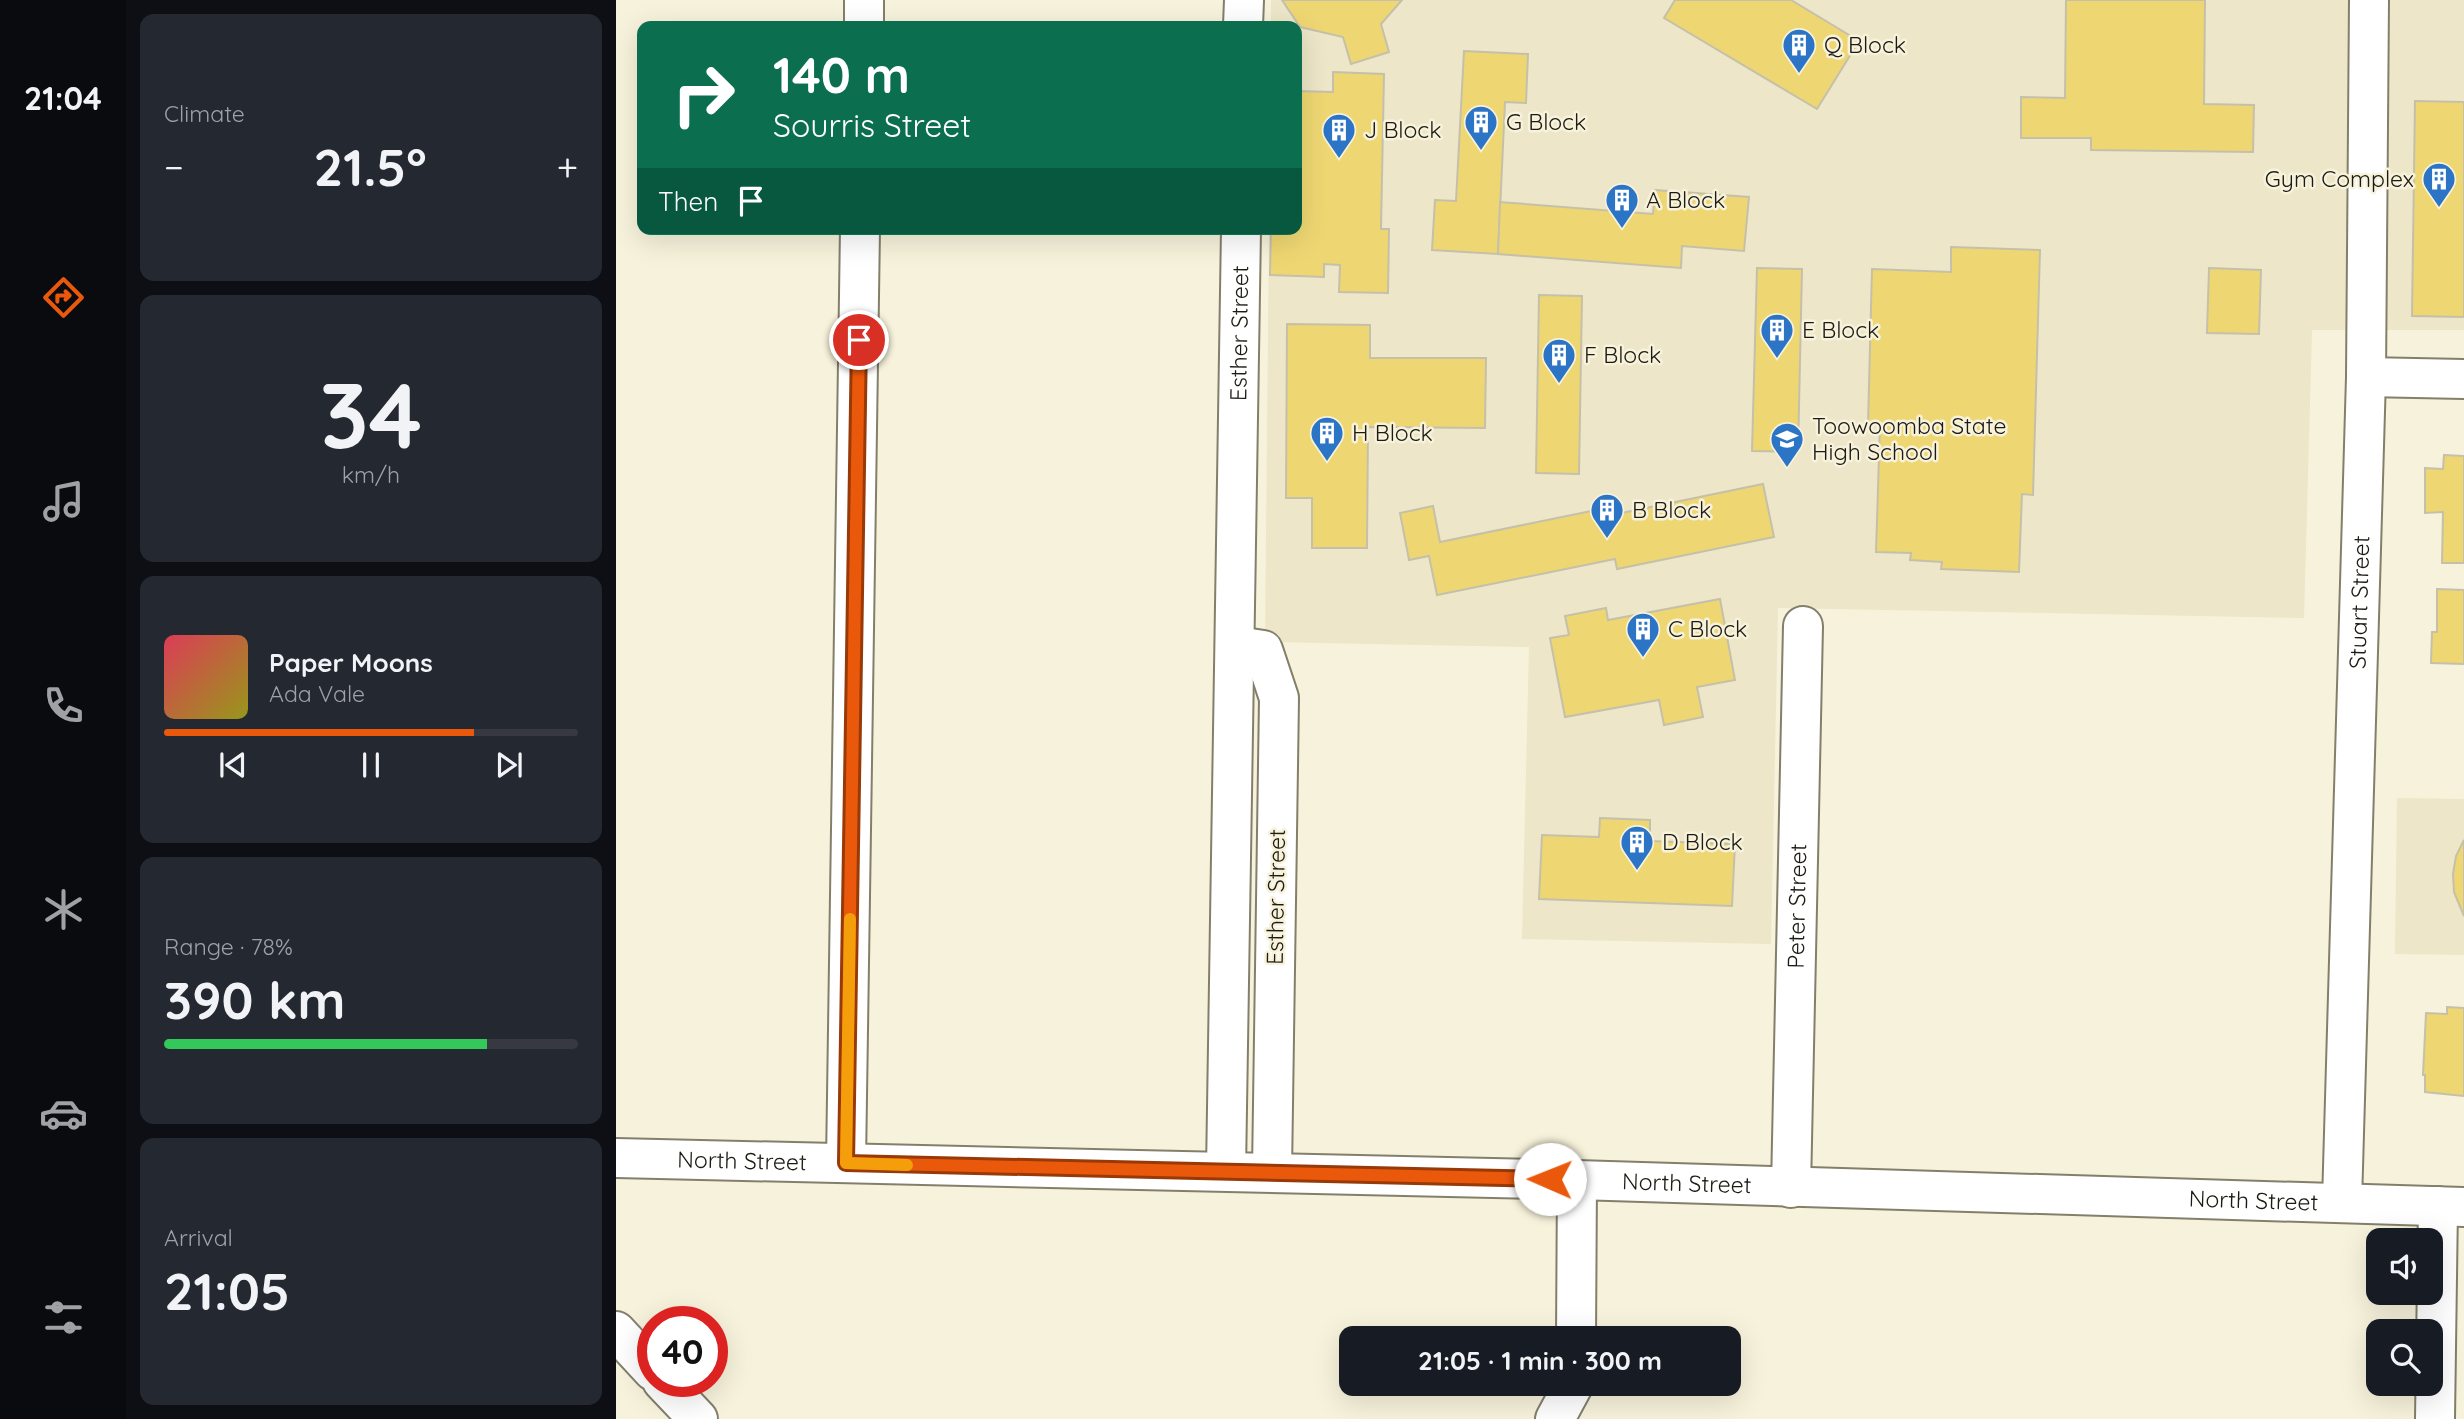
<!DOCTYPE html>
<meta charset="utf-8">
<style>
:root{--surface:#171b24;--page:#242831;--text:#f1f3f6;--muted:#9ea1a6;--line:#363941;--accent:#ea580c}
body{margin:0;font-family:Quicksand,sans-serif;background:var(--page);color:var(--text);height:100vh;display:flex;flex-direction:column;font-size:26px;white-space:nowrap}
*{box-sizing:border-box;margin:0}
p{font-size:23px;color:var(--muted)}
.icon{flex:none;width:38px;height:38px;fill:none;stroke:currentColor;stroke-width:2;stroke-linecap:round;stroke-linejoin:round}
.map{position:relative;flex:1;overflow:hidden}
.drawer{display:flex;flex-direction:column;gap:14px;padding:14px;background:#0d0f14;width:490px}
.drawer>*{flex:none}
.guide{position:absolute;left:21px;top:21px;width:665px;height:214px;border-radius:14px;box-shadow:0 7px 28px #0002;background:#0b6e4f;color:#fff;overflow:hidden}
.buttons{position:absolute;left:1750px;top:1228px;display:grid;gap:14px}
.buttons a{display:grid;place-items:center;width:77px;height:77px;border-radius:14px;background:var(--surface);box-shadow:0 7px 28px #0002;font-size:35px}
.speed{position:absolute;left:21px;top:1306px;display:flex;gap:14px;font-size:35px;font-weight:700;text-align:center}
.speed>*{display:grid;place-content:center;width:91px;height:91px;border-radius:50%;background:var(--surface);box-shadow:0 7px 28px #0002;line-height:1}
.speed .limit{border:10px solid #d22;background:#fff;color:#111}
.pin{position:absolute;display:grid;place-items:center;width:60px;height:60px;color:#fff;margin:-30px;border:4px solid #fff;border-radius:50%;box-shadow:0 2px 7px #0007}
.me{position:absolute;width:77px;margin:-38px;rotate:271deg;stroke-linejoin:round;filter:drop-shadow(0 0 5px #0008)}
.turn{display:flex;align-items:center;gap:24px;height:147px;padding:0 21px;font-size:32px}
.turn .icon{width:91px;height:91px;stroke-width:2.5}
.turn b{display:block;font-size:49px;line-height:60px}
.then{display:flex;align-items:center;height:66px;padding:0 21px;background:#0003;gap:14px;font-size:26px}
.big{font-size:52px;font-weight:800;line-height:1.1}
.drawer .widget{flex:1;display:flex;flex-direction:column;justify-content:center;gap:10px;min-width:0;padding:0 24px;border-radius:14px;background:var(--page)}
.drawer .dial{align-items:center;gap:0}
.dial b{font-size:91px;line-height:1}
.song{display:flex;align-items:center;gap:21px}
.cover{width:84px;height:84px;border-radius:10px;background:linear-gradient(135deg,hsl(350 70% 55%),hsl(60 70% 35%))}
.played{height:7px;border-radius:4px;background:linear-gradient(90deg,var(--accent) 75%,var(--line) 75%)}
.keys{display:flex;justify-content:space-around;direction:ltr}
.heat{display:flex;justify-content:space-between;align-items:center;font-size:38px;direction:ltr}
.charge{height:10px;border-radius:5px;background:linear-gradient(90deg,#34c759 78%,var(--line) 0)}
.trip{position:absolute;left:723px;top:1326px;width:402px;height:70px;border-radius:14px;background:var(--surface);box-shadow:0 7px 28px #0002;font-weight:800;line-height:70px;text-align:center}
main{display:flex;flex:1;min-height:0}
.dock{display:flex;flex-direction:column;width:126px;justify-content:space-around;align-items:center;background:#090b0e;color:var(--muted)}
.dock .icon{width:49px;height:49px}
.dock .active{color:var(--accent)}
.dock b{font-size:32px;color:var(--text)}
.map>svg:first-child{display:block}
</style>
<main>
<nav class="dock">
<b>21:04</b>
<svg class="icon active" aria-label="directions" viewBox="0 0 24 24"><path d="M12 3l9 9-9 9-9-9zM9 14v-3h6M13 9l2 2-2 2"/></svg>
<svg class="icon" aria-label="music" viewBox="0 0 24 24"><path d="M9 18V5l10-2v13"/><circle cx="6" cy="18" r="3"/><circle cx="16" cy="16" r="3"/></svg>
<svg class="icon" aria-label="phone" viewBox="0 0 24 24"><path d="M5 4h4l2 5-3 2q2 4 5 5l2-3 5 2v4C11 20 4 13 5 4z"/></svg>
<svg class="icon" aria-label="climate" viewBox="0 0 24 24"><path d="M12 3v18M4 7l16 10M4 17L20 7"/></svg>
<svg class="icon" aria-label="car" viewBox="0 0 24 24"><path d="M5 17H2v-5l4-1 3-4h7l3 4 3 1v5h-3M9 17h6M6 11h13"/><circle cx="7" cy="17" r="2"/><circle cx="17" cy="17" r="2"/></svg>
<svg class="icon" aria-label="filters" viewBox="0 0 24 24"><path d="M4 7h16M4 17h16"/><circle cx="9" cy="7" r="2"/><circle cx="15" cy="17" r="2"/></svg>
</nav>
<section class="drawer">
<div class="widget"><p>Climate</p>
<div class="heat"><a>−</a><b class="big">21.5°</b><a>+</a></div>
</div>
<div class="widget dial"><b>34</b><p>km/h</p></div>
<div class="widget">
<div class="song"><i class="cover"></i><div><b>Paper Moons</b><p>Ada Vale</p></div></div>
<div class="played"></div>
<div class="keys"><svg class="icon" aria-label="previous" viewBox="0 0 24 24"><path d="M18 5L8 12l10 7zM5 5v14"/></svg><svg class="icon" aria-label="pause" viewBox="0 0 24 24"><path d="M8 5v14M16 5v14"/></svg><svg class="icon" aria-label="next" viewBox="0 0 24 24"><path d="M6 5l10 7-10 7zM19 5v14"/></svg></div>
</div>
<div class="widget"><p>Range · 78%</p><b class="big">390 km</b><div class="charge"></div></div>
<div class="widget"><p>Arrival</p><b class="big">21:05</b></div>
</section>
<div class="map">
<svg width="1848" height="1419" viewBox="0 0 1848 1419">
<rect width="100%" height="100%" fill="#f7f2db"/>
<g fill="#ede6c8">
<path d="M655 0H1848V330H1696L1688 618 1162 608 1155 944 906 939 913 647 649 642 653 229H681V26H655Z"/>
<path d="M1781 798 1848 799V955L1779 954Z"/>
</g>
<g fill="#eed772" stroke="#c5c0aa" stroke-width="2">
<path d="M666 0H786L765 24 773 52 735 64 727 37 684 27Z"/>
<path d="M1059 0H1175L1243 41 1201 109 1048 18Z"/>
<path d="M1450 0H1589L1588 104 1638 105 1637 152 1475 150V138H1405V97L1449 98Z"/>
<path d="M848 51 912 54 910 103 889 102 882 254 816 250 819 200 840 201Z"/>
<path d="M717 72 768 74 765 229H773L772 293 723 292 724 265 708 264V277L654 275 655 229H681V91L717 92Z"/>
<path d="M1799 101 1848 102V317L1796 316Z"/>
<path d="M1039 190 1133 197 1128 251 1066 246 1065 268 882 254 884 202 1037 214Z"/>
<path d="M1335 247 1424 250 1417 495 1406 494 1403 572 1325 569 1326 562 1294 560 1295 553 1260 552 1264 425H1252L1256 269 1335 272Z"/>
<path d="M1141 268 1186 269 1182 452 1136 451Z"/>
<path d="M1593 268 1645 270 1643 334 1591 333Z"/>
<path d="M923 295 966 296 963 474 920 473Z"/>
<path d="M671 324 754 325V358H870L869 428 752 427 751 548H696V498H670Z"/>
<path d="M1828 455 1848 456V563H1826L1827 512 1809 513V468L1827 469Z"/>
<path d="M1147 484 1158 537 1001 569 999 559 821 595 813 556 793 560 784 513 817 506 824 542 985 509 986 517Z"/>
<path d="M1821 589 1848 590V664L1815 663 1816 632H1821Z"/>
<path d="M1104 599 1119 680 1081 687 1087 717 1048 725 1043 700 949 717 934 638 953 635 949 616 990 608 992 620Z"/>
<path d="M984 818 1034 820V841L1119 844 1116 906 923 899 926 835 983 837Z"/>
<path d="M1848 840V916L1838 892 1837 874 1840 856Z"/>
<path d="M1831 1007 1848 1008V1096L1809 1092V1075H1807L1810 1013 1831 1014Z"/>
</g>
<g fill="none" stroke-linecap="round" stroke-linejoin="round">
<defs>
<g id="minor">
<path d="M248 26V0"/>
<path d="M627 26 628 0"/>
<path d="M1750 377 1848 379"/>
<path d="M621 646 647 650 663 698 656 1172"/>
<path id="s1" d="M0 1158 961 1180 1848 1207"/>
<path d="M230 1163 244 229"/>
<path id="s2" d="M610 1171 625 229"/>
<path id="s3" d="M1175 1188 1187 626"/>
<path id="s4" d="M1726 1202 1750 377 1753 0"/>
<path d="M0 1331 37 1371"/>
<path d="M960 1339 961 1180"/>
<path d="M46 1381 82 1419"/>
<path d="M939 1419 958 1384"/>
<path d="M1819 1419 1822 1206"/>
</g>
</defs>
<use href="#minor" stroke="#837f6b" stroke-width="42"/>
<use href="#minor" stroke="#fff" stroke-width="38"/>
</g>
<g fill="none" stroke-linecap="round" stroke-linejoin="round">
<defs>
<path id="route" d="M243 340 230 1163 934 1179"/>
</defs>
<use href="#route" stroke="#983908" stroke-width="18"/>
<use href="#route" stroke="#ea580c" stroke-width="12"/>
<path stroke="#f59e0b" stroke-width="12" d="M234 919 230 1163 291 1165"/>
</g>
<defs>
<symbol id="building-pin" viewBox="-11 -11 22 30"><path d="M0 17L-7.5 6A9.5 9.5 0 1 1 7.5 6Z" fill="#2c74c5" stroke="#f7f2db"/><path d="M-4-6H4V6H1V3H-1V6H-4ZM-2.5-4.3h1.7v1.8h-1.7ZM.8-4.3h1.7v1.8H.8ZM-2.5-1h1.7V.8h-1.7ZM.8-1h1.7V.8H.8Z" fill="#fff"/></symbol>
<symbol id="school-pin" viewBox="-11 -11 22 30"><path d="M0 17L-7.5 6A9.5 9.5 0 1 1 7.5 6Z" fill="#2c74c5" stroke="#f7f2db"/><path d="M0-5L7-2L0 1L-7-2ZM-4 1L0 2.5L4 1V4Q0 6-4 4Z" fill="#fff"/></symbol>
</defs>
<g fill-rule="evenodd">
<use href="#building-pin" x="1164" y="26" width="38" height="52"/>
<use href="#building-pin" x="846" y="103" width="38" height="52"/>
<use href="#building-pin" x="704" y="111" width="38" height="52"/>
<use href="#building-pin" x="1804" y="160" width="38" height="52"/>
<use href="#building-pin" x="987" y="181" width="38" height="52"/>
<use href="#building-pin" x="1142" y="311" width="38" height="52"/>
<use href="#building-pin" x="924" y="336" width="38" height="52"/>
<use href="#building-pin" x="692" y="414" width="38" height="52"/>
<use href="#school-pin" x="1152" y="420" width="38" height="52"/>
<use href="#building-pin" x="972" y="491" width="38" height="52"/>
<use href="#building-pin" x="1008" y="610" width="38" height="52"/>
<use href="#building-pin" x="1002" y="823" width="38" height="52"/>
</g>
<g text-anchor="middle" stroke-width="5" stroke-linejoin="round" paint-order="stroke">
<g font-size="23" fill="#1c1a12" stroke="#f7f2db" text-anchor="start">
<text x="1208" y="53">Q Block</text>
<text x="890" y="130">G Block</text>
<text x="748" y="138">J Block</text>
<text x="1798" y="187" text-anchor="end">Gym Complex</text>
<text x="1030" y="208">A Block</text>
<text x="1186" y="338">E Block</text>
<text x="968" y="363">F Block</text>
<text x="1196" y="434">Toowoomba State<tspan x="1196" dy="26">High School</tspan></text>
<text x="736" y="441">H Block</text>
<text x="1016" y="518">B Block</text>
<text x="1052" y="637">C Block</text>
<text x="1046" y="850">D Block</text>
</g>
<g font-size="23" fill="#1c1a12" stroke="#f7f2db">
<text dy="8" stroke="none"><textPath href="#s2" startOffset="838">Esther Street</textPath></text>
<text dy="8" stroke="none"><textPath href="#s4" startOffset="600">Stuart Street</textPath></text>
<text transform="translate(660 897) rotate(-89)" y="8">Esther Street</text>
<text dy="8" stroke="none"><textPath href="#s3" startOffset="282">Peter Street</textPath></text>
<text dy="8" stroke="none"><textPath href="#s1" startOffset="126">North Street</textPath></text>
<text dy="8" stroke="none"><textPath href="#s1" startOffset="1071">North Street</textPath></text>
<text dy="8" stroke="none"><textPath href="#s1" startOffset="1638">North Street</textPath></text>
</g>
</g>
</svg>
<div class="buttons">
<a><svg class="icon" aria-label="sound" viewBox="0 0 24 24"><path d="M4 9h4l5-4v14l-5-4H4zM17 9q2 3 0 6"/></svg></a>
<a><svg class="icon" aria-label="search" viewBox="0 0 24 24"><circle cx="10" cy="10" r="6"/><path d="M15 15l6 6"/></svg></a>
</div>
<div class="speed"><div class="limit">40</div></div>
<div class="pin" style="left:243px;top:340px;background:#d93025"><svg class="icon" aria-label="arrive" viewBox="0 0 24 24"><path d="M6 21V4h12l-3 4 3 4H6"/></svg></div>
<svg class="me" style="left:934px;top:1179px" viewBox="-20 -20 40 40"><circle r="19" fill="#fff"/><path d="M0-13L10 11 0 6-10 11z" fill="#ea580c"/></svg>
<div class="trip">21:05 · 1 min · 300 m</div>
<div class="guide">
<div class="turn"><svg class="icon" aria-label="right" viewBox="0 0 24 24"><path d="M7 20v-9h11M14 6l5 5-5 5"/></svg><div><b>140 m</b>Sourris Street</div></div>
<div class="then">Then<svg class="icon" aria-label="arrive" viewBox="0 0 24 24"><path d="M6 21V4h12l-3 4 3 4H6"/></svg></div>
</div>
</div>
</main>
